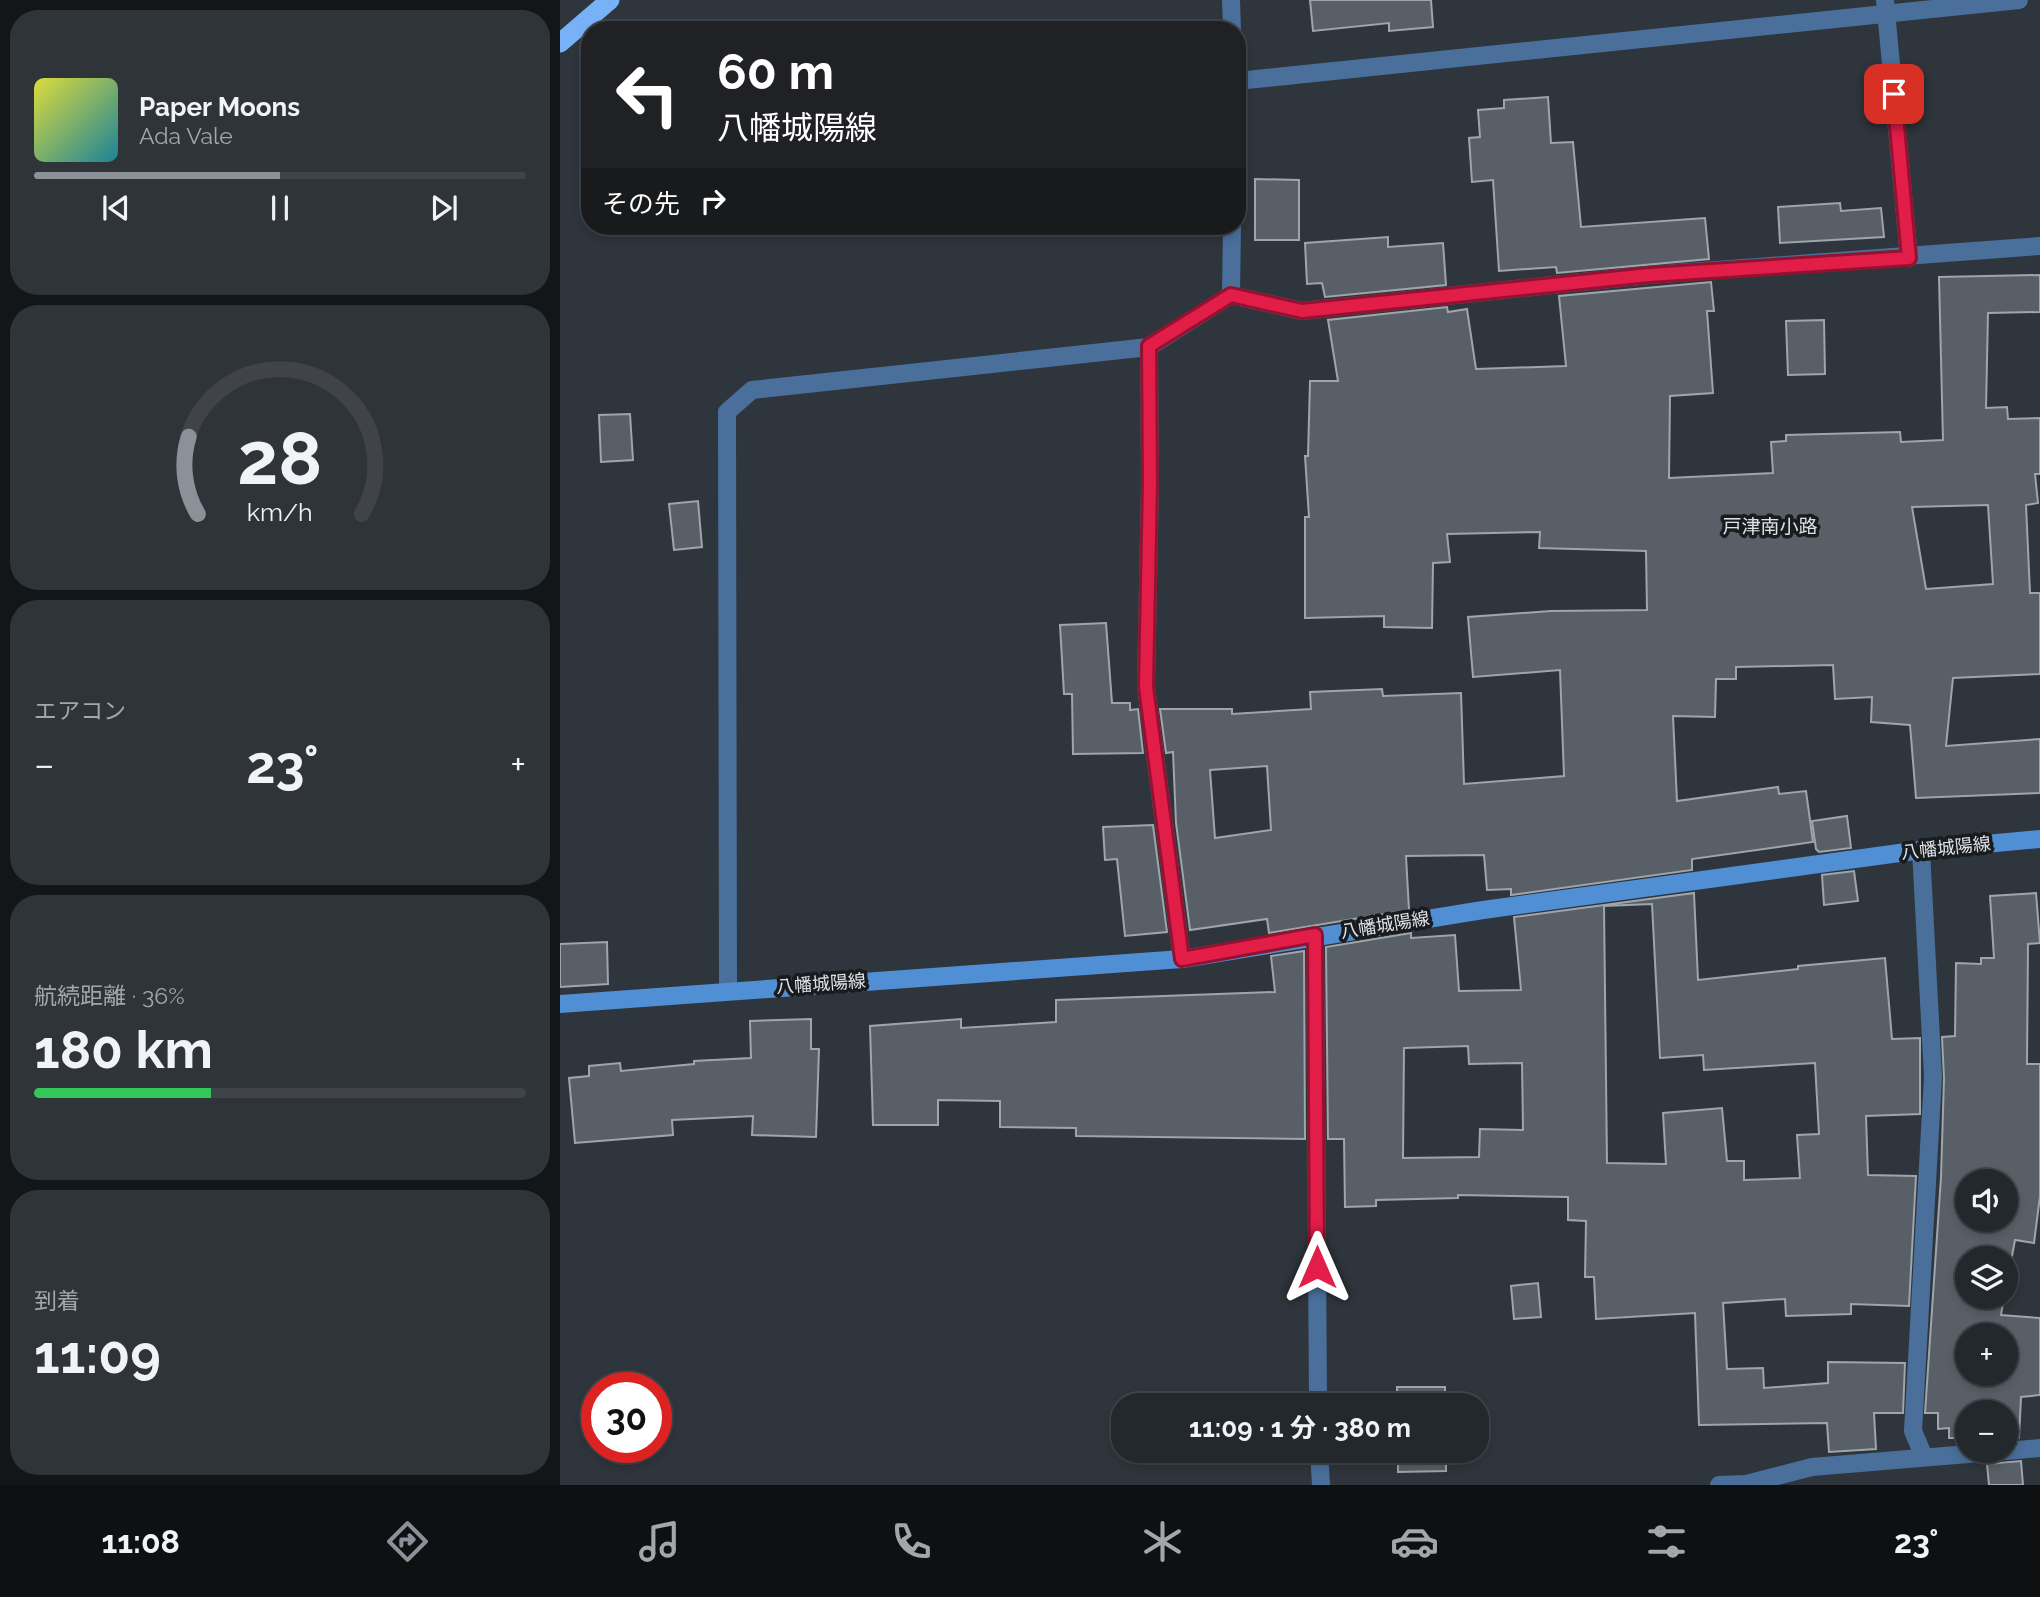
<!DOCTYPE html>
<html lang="ja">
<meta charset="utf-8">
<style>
:root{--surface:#23282d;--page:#2f3439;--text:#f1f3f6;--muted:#a3a6aa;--line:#404449;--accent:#8c9099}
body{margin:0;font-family:Raleway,"Noto Sans JP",sans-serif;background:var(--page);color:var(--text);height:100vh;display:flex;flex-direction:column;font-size:26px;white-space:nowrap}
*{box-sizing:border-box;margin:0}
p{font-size:23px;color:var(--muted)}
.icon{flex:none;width:38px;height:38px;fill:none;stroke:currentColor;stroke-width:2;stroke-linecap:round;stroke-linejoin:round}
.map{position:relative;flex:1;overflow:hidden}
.sheet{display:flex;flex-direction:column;gap:10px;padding:10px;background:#131619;width:560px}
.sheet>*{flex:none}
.banner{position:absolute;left:21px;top:21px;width:665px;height:214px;border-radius:28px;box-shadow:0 4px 10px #0003,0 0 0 2px var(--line);background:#202124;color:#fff;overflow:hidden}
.controls{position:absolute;left:1395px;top:1169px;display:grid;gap:14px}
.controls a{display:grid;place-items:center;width:63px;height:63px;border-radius:50%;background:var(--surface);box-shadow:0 4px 10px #0003,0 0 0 2px var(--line);font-size:35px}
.speed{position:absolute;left:21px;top:1372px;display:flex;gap:14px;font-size:35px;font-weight:700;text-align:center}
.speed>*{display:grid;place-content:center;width:91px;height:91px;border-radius:50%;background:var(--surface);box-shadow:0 4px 10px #0003,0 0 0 2px var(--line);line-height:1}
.speed .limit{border:10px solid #d22;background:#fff;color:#111}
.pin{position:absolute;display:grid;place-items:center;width:60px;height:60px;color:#fff;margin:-30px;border-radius:14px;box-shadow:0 4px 10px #0006}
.me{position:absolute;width:77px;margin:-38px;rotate:0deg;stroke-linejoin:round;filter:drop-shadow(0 0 5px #0008)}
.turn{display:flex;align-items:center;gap:24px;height:147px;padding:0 21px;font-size:32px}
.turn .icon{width:91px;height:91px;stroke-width:2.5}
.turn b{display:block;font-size:49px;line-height:60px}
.then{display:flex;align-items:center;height:66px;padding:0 21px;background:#0003;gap:14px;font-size:26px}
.big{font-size:52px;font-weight:700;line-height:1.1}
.sheet .tile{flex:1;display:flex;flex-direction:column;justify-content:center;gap:10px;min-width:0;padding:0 24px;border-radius:28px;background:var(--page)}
.sheet .dial{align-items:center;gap:0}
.dial svg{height:182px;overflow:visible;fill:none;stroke:var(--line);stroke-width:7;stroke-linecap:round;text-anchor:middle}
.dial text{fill:var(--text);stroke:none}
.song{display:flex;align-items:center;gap:21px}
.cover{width:84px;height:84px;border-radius:10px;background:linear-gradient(135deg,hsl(60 70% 55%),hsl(190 70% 35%))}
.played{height:7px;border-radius:4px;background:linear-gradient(90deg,var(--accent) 50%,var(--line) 50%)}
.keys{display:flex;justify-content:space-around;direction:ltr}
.heat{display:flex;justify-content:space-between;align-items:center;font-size:38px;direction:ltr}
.charge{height:10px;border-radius:5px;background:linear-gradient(90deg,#34c759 36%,var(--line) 0)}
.trip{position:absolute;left:551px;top:1393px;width:378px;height:70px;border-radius:28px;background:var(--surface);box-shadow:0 4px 10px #0003,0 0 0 2px var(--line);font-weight:700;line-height:70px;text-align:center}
.menu{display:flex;height:112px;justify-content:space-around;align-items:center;background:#0e1012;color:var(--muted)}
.menu .icon{width:49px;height:49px}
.menu .current{color:var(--accent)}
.menu b{font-size:32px;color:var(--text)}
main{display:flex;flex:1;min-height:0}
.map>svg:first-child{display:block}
</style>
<main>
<section class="sheet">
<div class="tile">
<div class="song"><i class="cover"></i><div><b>Paper Moons</b><p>Ada Vale</p></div></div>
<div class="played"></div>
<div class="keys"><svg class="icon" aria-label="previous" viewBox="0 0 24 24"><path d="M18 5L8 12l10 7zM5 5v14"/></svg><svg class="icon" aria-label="pause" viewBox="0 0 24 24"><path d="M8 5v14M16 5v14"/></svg><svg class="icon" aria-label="next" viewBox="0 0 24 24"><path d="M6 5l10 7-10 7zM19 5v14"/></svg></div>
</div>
<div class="tile dial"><svg viewBox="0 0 100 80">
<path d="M14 69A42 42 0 1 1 86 69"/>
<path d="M14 69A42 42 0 0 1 10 35" stroke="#8c9099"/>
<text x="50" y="56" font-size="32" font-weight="700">28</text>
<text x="50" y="72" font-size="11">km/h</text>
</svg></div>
<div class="tile"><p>エアコン</p>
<div class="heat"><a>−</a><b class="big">23°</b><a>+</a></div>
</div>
<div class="tile"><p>航続距離 · 36%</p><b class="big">180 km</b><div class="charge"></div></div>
<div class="tile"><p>到着</p><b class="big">11:09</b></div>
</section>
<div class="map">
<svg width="1480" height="1485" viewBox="0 0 1480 1485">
<rect width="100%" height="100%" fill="#2f353c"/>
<g fill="#595f67" stroke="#9ea5ad" stroke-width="2" fill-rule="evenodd">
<path d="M750 0H871L873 27 829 31V23L753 31Z"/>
<path d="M988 97 991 143 1013 142 1021 227 1145 218 1149 259 997 273 996 267 939 271 933 180 912 182 909 138 920 137 918 110 944 108V100Z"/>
<path d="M695 179 739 180V240H695Z"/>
<path d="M1280 203 1281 211 1321 208 1324 237 1220 243 1218 207Z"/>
<path d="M828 237V247L883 243 886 285 765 297 762 283 747 284 745 243Z"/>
<path d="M1480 275V312L1428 313 1426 408 1447 407 1448 419 1480 418V474H1475L1478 503 1466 505 1470 593H1480V674L1393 678 1386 746 1480 739V793L1356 798 1350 725 1311 722 1312 697 1275 699 1273 665 1176 667V679H1156L1155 717 1113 716 1117 801 1218 787 1219 794 1246 791 1253 842 1132 859V870L951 895V889L927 890 924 855 846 856 849 910 709 933 707 919 630 930 616 823 613 752 606 753 600 709H672V714L751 709 750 692 822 689 823 696 901 693 904 784 1004 776 1000 670 913 677 908 617 991 611 1087 610 1086 551 979 548 980 532 887 534 890 562 873 563 872 628 824 627V616L745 618V517H749L745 456H748L750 381H778L768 320 887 307 888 312 907 309 916 369 1006 366 999 296 1151 282 1154 311H1147L1153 393 1110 396 1109 478 1213 473 1211 442 1226 441V435L1340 432 1341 442 1383 440 1379 277ZM1428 505 1433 584 1366 589 1352 507ZM707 766 711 830 655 838 650 770Z"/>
<path d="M1264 320 1265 374 1228 375 1226 321Z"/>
<path d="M70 414 73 460 41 462 39 415Z"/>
<path d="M138 501 142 547 114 550 109 504Z"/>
<path d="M546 623 552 703H570V710L578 709 583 753 513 754 512 694H504L500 625Z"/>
<path d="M1287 816 1291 848 1259 852 1256 849 1252 821Z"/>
<path d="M593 825 607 932 565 936 557 859 545 860 543 827Z"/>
<path d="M1294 871 1298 901 1264 905 1262 875Z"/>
<path d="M1134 893 1138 980 1238 969V966L1325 958 1332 1039 1360 1038V1114L1306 1116 1308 1175 1356 1176 1349 1306 1291 1304V1314L1226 1316 1225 1299 1163 1303 1167 1369 1203 1368 1204 1388 1268 1383V1362L1345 1363 1343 1413H1314L1316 1449 1269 1452 1267 1423 1139 1425 1135 1313 1036 1319 1034 1277H1025L1026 1221 1008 1220V1197L898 1195V1198L816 1200V1206L785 1207 784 1139H768L766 947 851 933V938L895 935 899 991 961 990 954 917ZM1092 904 1100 1058 1143 1055 1144 1070 1255 1063 1259 1134 1237 1135 1240 1178 1184 1180V1161H1167L1162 1108 1103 1113 1106 1164 1047 1163 1044 906ZM908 1046 909 1064 962 1063 963 1130 920 1129 919 1157 843 1158 844 1048Z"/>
<path d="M1476 893 1480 943 1468 944 1467 1064H1480V1196L1474 1243 1455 1240 1446 1288V1258H1407V1297H1444L1441 1315 1480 1318V1395L1461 1397 1459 1438 1446 1440V1412H1407V1438H1389V1428L1378 1429V1413H1365L1381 1177 1384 1078 1382 1037 1395 1036 1396 963 1421 964V958H1434L1430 896ZM1407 1181H1446V1220H1407ZM1407 1335H1446V1374H1407Z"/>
<path d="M47 942 48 984 0 987V944Z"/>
<path d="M744 951 745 1139 516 1136V1128L440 1127V1101L378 1100V1125H313L310 1026 401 1019V1028L496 1022V1000L715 992 711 956Z"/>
<path d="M251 1019V1049H259L256 1137 192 1135 193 1116 112 1120 113 1135 15 1143 9 1078 29 1076V1066L60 1063 61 1071 134 1064V1061L191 1058 190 1021Z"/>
<path d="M978 1283 981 1317 954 1319 951 1286Z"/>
<rect x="837" y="1387" width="48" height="18"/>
<path d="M838 1451H886V1471L838 1472Z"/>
<path d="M1461 1461 1463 1485H1429L1427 1464Z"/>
</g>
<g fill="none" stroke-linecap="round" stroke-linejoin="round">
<g stroke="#496f9a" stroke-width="18">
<path d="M671 0 672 30"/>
<path d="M1325 0 1349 258"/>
<path d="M677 81 1459 0"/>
<path d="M671 295 672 226"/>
<path d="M589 347 590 482 586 687 622 959"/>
<path d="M1361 850 1373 1077 1353 1431 1364 1457"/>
<path d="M755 935 758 1405"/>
<path d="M168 990 167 412 192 390 589 347 671 295 742 311 1089 275 1480 246"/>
<path d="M759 1451 761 1485"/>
<path d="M1446 1451 1480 1448"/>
<path d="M1159 1485 1186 1484 1252 1467 1444 1451"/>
</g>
<path stroke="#518fd4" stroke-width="18" d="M0 1004 622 959 923 910 1361 850 1480 839"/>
<path stroke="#78b2f6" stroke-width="19" d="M0 43 50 0"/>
</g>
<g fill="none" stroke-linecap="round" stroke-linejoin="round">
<defs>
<path id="route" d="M757 1267 755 935 622 959 586 687 590 482 589 346 671 295 742 311 1089 275 1349 258 1334 94"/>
</defs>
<use href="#route" stroke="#92132f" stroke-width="18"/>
<use href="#route" stroke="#e11d48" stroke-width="12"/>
</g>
<g text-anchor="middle" stroke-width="7" stroke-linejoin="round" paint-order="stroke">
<g font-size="18" fill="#dee1e6" stroke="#191c1f">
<text transform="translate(1386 848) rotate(-6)" y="6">八幡城陽線</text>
<text transform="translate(825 925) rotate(-9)" y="6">八幡城陽線</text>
<text transform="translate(261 984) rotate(-4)" y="6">八幡城陽線</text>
</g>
<g font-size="19" fill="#dee1e6" stroke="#191c1f">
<text x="1210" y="533">戸津南小路</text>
</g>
</g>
</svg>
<div class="controls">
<a><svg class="icon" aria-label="sound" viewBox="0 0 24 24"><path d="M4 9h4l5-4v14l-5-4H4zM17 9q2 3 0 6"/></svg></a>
<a><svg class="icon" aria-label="layers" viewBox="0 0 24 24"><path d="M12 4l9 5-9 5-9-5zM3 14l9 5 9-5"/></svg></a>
<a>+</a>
<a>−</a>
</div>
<div class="speed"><div class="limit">30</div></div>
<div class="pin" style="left:1334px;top:94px;background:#d93025"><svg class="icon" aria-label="arrive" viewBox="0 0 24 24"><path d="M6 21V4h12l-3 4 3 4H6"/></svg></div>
<svg class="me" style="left:757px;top:1267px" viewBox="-20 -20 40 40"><path d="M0-17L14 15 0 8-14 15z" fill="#e11d48" stroke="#fff" stroke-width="4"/></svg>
<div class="trip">11:09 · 1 分 · 380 m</div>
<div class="banner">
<div class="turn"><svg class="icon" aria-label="left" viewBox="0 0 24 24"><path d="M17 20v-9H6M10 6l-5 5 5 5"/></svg><div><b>60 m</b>八幡城陽線</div></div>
<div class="then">その先<svg class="icon" aria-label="right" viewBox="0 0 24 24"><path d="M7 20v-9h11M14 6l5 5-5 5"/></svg></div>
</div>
</div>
</main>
<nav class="menu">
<b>11:08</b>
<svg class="icon current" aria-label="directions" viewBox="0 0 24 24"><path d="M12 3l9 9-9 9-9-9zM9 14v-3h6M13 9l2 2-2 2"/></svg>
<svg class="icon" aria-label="music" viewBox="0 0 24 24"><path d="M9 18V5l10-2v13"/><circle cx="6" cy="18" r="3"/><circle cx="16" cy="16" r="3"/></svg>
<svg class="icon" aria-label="phone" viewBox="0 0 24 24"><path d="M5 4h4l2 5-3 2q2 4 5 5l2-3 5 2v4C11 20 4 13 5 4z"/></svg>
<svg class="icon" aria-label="climate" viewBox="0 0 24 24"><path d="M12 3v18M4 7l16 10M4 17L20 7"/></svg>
<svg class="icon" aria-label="car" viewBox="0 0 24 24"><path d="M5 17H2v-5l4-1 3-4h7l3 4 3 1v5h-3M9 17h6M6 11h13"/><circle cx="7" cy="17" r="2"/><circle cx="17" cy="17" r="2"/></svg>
<svg class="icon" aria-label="filters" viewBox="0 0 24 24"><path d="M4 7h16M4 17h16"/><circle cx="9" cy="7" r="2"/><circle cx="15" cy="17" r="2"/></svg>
<b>23°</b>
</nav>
